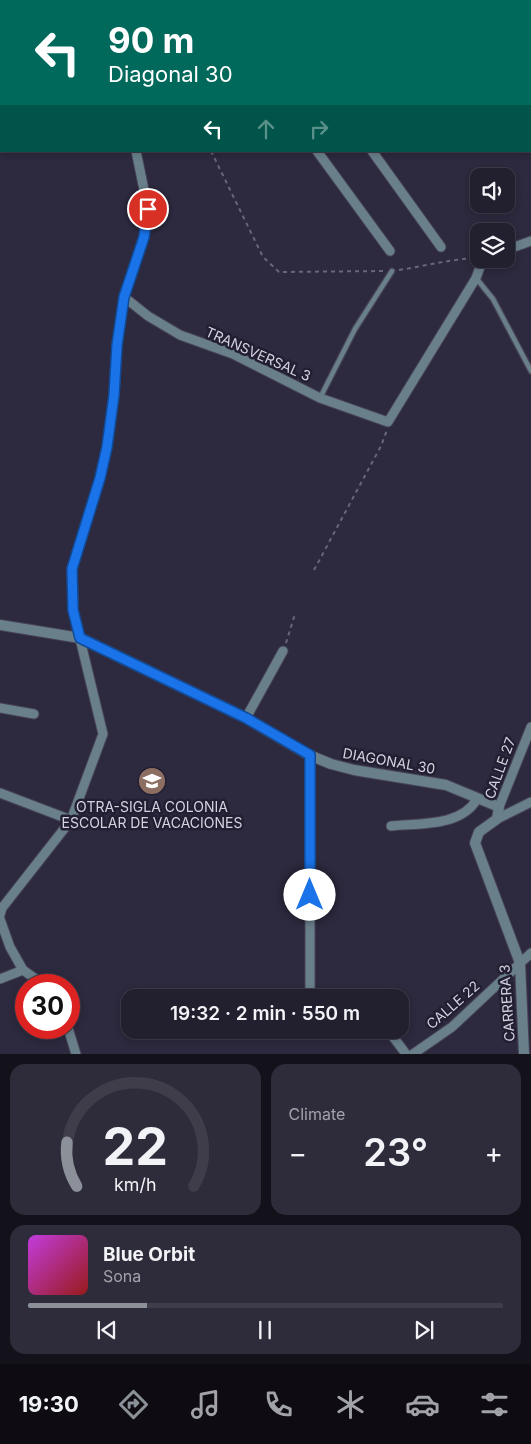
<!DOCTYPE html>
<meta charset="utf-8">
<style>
:root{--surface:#221f2e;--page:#2e2c3a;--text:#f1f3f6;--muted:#a2a2aa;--line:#3f3d4a;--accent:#8c9099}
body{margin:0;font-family:Inter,sans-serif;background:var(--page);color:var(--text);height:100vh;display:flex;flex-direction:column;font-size:19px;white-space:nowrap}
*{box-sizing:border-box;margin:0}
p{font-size:16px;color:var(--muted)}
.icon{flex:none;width:28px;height:28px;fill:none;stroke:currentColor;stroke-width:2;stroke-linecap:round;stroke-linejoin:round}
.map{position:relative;height:1054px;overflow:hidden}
.side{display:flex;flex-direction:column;gap:10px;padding:10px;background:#131119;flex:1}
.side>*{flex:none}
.banner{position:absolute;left:0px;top:0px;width:531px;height:152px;box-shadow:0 2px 8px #0003,0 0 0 1px var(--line);background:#00695c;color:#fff;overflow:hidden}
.fabs{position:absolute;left:470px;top:168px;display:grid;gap:10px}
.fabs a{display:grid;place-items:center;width:45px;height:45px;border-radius:10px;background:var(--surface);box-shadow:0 2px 8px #0003,0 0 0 1px var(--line);font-size:25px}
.speed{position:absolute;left:15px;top:974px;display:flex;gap:10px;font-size:25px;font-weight:700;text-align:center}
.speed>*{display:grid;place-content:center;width:65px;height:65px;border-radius:50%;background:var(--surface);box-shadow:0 2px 8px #0003,0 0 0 1px var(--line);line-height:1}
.speed .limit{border:8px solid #d22;background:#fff;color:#111}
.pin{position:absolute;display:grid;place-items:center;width:42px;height:42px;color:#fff;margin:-21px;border:2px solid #fff;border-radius:50%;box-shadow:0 1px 5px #0007}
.me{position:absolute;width:55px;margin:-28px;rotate:0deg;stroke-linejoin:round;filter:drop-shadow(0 0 4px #0008)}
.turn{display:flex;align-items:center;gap:18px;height:105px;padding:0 25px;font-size:22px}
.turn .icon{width:65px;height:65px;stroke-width:2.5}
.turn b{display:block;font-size:35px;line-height:42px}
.lanes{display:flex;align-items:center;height:48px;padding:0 25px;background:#0003;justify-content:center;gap:25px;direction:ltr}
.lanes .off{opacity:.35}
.big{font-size:38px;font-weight:600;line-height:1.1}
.side .tile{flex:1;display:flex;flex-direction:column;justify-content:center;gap:8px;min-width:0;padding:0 18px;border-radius:15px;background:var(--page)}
.side .dial{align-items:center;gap:0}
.dial svg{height:130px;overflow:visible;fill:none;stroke:var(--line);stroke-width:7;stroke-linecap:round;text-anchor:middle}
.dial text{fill:var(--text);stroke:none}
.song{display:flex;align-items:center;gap:15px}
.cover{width:60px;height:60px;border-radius:8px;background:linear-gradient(135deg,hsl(290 70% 55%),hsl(0 70% 35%))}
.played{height:5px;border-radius:2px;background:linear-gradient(90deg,var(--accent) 25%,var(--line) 25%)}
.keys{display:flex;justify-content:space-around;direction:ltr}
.heat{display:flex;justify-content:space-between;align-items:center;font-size:28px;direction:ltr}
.side .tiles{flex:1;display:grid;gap:10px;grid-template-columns:1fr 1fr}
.tile:last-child{grid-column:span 2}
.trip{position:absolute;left:121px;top:989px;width:288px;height:50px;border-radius:15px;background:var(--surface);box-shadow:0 2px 8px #0003,0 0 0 1px var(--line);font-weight:600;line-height:50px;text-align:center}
.dock{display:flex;height:80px;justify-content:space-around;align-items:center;background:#0e0c12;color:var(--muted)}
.dock .icon{width:35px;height:35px}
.dock .on{color:var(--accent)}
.dock b{font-size:22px;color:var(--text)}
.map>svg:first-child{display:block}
</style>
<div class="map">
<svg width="531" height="1054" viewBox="0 0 531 1054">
<rect width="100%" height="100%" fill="#2d293e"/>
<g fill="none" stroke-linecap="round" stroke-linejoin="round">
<defs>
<g id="service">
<path d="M476 278 493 299 531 371"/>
<path d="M320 398 355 329 392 271"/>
</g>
<g id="minor">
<path d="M80 0V1"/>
<path d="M131 0 132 1"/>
<path d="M180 0 182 1"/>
<path d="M252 0 254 1"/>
<path d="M385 0 386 1"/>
<path d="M60 1 65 0"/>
<path d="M213 1 215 0"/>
<path d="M276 1 277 0"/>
<path d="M338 1 339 0"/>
<path d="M0 18H1"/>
<path d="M317 151 390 251"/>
<path d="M372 151 441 247"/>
<path d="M506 250 531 241"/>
<path d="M124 297 148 316 180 335 233 354 320 398 388 422 476 278 483 259"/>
<path d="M0 708 34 714"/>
<path d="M246 718 283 651"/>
<path d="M310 755V998"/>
<path d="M0 793 71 820"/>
<path d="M499 807 531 727"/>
<path d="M497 819 531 802"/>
<path d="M391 826C420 823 461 827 477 799"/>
<path d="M0 915 2 908 71 820 103 734 73 610 72 569 100 478 107 447 114 395 117 345 124 297 144 237 148 209 136 151"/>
<path d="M0 919 10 947 23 970 44 985"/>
<path d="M0 979 23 970"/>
<path d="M68 1028 76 1054"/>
<path d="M388 1030 406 1054"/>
<path d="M413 1054 452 1027 531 953"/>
</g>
<path id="tertiary" d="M0 625 80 638 246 718 309 755 331 764 354 770 446 785 499 807 497 819 479 832 475 843 520 963 524 1054"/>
</defs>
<use href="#service" stroke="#484458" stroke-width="7"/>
<use href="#minor" stroke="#484458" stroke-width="11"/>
<use href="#tertiary" stroke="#484458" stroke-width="12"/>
<g stroke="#696678" stroke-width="2" stroke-dasharray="4 4" stroke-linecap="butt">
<path d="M211 151 263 257 279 272 385 271"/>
<path d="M399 270C424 266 448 260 473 258"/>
<path d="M314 570 381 446 387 430"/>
<path d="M286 643 295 614"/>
</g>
<use href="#service" stroke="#69808b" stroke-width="4.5"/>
<use href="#minor" stroke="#69808b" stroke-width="9"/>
<use href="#tertiary" stroke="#69808b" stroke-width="10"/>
</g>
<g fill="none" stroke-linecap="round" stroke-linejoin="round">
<defs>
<path id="route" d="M148 209 144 237 124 297 117 345 114 395 107 447 100 478 72 569 73 610 80 638 246 718 310 755V895"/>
</defs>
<use href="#route" stroke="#114b97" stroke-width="12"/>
<use href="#route" stroke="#1a73e8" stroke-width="9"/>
</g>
<defs>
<symbol id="school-disc" viewBox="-11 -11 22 22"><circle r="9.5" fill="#8d6e63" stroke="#231f33"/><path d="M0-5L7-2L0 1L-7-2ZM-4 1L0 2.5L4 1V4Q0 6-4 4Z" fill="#fff"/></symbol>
</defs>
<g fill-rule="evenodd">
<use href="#school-disc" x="136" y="765" width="32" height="32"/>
</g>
<g text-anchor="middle" stroke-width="5" stroke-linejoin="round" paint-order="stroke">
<g font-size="14" fill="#d4d2e0" stroke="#231f33">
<text transform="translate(258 354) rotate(24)" y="5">TRANSVERSAL 3</text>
<text transform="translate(389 761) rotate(10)" y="5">DIAGONAL 30</text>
<text transform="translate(500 768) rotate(-70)" y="5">CALLE 27</text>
<text transform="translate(507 1003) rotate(-94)" y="5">CARRERA 3</text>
<text transform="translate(453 1005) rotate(-41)" y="5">CALLE 22</text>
</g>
<g font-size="14" fill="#d4d2e0" stroke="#231f33">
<text x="152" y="812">OTRA-SIGLA COLONIA<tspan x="152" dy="16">ESCOLAR DE VACACIONES</tspan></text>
</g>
</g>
</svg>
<div class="fabs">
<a><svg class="icon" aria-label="sound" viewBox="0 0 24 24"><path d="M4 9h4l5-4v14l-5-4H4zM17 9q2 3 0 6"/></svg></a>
<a><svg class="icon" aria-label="layers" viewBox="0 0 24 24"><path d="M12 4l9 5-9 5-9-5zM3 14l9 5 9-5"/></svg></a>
</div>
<div class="speed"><div class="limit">30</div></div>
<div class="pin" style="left:148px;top:209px;background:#d93025"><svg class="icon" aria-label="arrive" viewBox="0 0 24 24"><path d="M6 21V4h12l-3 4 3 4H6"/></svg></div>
<svg class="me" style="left:310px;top:895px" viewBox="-20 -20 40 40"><circle r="19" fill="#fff"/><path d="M0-13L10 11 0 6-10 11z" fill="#1a73e8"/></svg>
<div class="trip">19:32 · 2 min · 550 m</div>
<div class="banner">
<div class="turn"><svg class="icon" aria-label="left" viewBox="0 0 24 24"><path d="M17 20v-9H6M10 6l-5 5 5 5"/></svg><div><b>90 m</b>Diagonal 30</div></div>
<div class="lanes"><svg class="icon" aria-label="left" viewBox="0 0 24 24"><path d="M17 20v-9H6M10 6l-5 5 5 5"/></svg><svg class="icon off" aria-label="ahead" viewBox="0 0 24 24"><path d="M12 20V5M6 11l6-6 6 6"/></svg><svg class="icon off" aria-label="right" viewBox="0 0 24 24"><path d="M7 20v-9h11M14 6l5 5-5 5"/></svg></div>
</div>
</div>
<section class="side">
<div class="tiles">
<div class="tile dial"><svg viewBox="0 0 100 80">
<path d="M14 69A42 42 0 1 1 86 69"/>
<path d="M14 69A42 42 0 0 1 8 42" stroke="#8c9099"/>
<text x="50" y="56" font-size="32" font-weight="700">22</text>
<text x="50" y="72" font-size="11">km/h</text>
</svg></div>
<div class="tile"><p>Climate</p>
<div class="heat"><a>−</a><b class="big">23°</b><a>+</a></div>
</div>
<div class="tile">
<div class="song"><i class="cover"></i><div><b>Blue Orbit</b><p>Sona</p></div></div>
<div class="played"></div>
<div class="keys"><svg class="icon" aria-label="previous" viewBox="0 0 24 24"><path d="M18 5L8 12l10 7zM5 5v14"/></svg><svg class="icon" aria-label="pause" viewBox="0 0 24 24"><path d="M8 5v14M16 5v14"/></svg><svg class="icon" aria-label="next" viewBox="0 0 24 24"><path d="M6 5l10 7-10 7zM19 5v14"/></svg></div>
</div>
</div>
</section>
<nav class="dock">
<b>19:30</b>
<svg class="icon on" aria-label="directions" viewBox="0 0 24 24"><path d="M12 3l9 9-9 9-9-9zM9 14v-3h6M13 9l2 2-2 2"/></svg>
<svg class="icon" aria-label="music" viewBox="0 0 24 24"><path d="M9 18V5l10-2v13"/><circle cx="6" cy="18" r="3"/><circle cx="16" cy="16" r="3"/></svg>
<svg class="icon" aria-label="phone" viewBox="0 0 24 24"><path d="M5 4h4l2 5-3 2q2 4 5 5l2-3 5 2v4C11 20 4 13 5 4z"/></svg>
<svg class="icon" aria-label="climate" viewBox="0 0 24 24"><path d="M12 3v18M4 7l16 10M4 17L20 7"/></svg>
<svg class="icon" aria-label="car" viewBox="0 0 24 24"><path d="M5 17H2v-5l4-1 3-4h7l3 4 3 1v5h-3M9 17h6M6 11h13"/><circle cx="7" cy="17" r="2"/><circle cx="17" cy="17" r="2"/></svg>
<svg class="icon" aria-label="filters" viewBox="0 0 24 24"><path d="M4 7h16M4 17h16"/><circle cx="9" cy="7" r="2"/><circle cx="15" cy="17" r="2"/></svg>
</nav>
